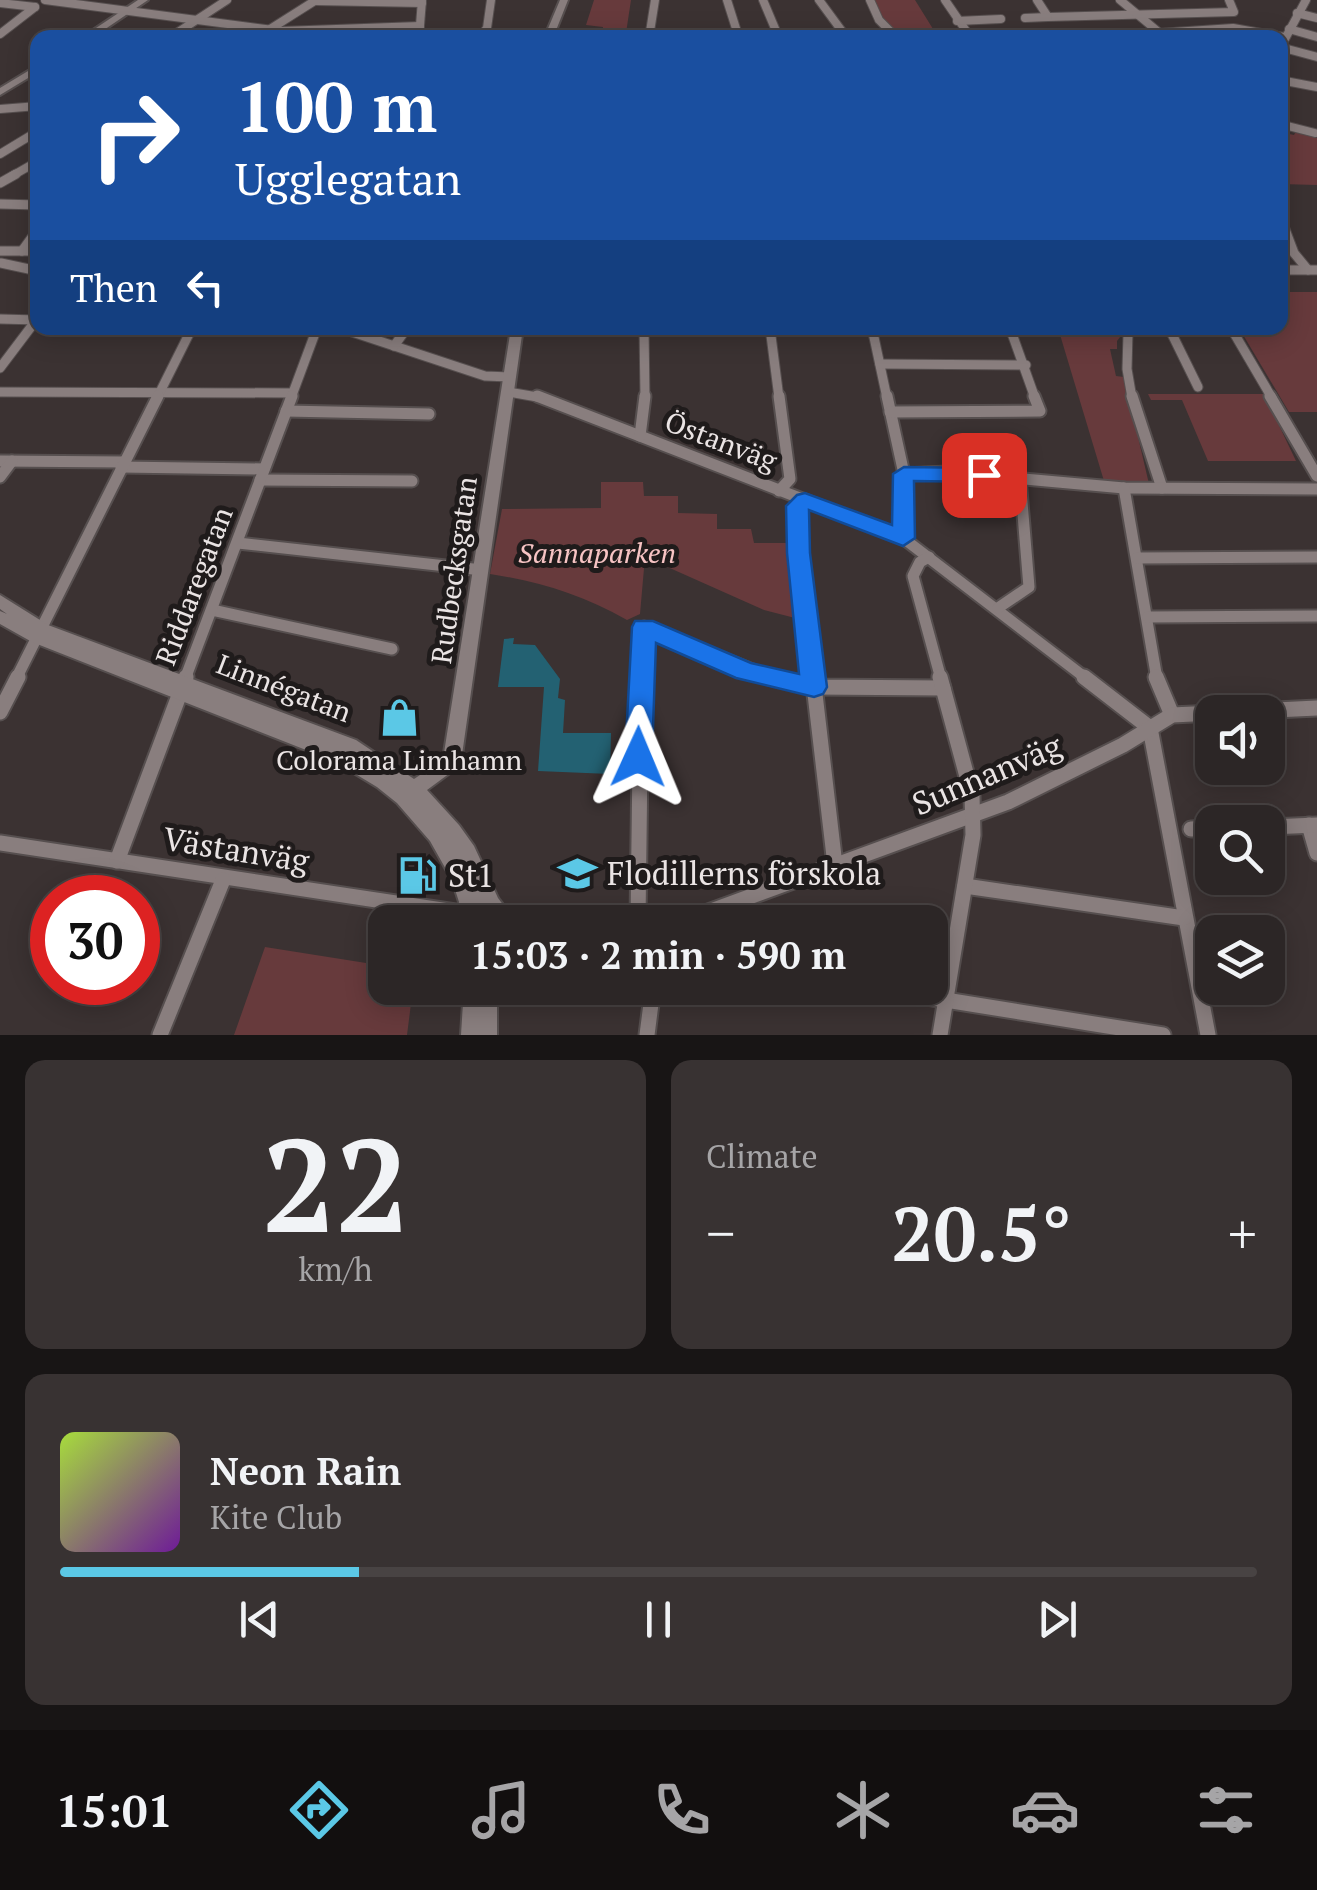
<!DOCTYPE html>
<meta charset="utf-8">
<style>
:root{--surface:#2c2626;--page:#383232;--text:#f1f3f6;--muted:#a6a5a7;--line:#484343;--accent:#5bc8e6}
body{margin:0;font-family:"PT Serif",serif;background:var(--page);color:var(--text);height:100vh;display:flex;flex-direction:column;font-size:38px;white-space:nowrap}
*{box-sizing:border-box;margin:0}
p{font-size:32px;color:var(--muted)}
.icon{flex:none;width:55px;height:55px;fill:none;stroke:currentColor;stroke-width:2;stroke-linecap:round;stroke-linejoin:round}
.map{position:relative;height:1035px;overflow:hidden}
.sheet{display:flex;flex-direction:column;gap:25px;padding:25px;background:#181515;flex:1}
.sheet>*{flex:none}
.top-card{position:absolute;left:30px;top:30px;width:1258px;height:305px;border-radius:20px;box-shadow:0 5px 25px #0003,0 0 0 2px var(--line);background:#1a4fa0;color:#fff;overflow:hidden}
.fabs{position:absolute;left:1195px;top:695px;display:grid;gap:20px}
.fabs a{display:grid;place-items:center;width:90px;height:90px;border-radius:20px;background:var(--surface);box-shadow:0 5px 25px #0003,0 0 0 2px var(--line);font-size:50px}
.speed{position:absolute;left:30px;top:875px;display:flex;gap:20px;font-size:50px;font-weight:700;text-align:center}
.speed>*{display:grid;place-content:center;width:130px;height:130px;border-radius:50%;background:var(--surface);box-shadow:0 5px 25px #0003,0 0 0 2px var(--line);line-height:1}
.speed .limit{border:15px solid #d22;background:#fff;color:#111}
.pin{position:absolute;display:grid;place-items:center;width:85px;height:85px;color:#fff;margin:-42px;border-radius:20px;box-shadow:0 5px 15px #0006}
.me{position:absolute;width:110px;margin:-55px;rotate:1deg;stroke-linejoin:round;filter:drop-shadow(0 0 8px #0008)}
.turn{display:flex;align-items:center;gap:35px;height:210px;padding:0 40px;font-size:45px}
.turn .icon{width:130px;height:130px;stroke-width:2.5}
.turn b{display:block;font-size:70px;line-height:85px}
.then{display:flex;align-items:center;height:95px;padding:0 40px;background:#0003;gap:20px;font-size:38px}
.big{font-size:75px;font-weight:700;line-height:1.1}
.sheet .tile{flex:1;display:flex;flex-direction:column;justify-content:center;gap:15px;min-width:0;padding:0 35px;border-radius:20px;background:var(--page)}
.sheet .dial{align-items:center;gap:0}
.dial b{font-size:130px;line-height:1}
.song{display:flex;align-items:center;gap:30px}
.cover{width:120px;height:120px;border-radius:15px;background:linear-gradient(135deg,hsl(80 70% 55%),hsl(280 70% 35%))}
.played{height:10px;border-radius:5px;background:linear-gradient(90deg,var(--accent) 25%,var(--line) 25%)}
.keys{display:flex;justify-content:space-around;direction:ltr}
.heat{display:flex;justify-content:space-between;align-items:center;font-size:55px;direction:ltr}
.sheet .tiles{flex:1;display:grid;gap:25px;grid-template-columns:1fr 1fr}
.tile:last-child{grid-column:span 2}
.trip{position:absolute;left:368px;top:905px;width:580px;height:100px;border-radius:20px;background:var(--surface);box-shadow:0 5px 25px #0003,0 0 0 2px var(--line);font-weight:700;line-height:100px;text-align:center}
.menu{display:flex;height:160px;justify-content:space-around;align-items:center;background:#120f0f;color:var(--muted)}
.menu .icon{width:70px;height:70px}
.menu .on{color:var(--accent)}
.menu b{font-size:45px;color:var(--text)}
.map>svg:first-child{display:block}
</style>
<div class="map">
<svg width="1317" height="1035" viewBox="0 0 1317 1035">
<rect width="100%" height="100%" fill="#3b3232"/>
<g fill="#673a3c">
<path d="M594 0H631L626 33H603V27L586 25Z"/>
<path d="M874 0H915L938 37H900V34L889 30Z"/>
<path d="M1297 129 1317 138V185L1280 184V132L1294 135Z"/>
<path d="M1280 292H1317V412H1289L1239 328H1280Z"/>
<path d="M1058 328H1127L1117 341V349H1110L1116 376 1124 377 1149 484 1104 481Z"/>
<path d="M1148 394H1264L1296 461H1208L1182 400H1151Z"/>
<path d="M601 482H643L644 496H678V513L717 514V529H751L754 543H787L795 618 764 610 645 557 640 614 627 620C582 595 541 582 490 574L502 509 601 508Z"/>
<path d="M265 947 385 966V988H413L407 1035H234Z"/>
</g>
<path fill="#236172" d="M514 638 513 644 535 645 560 679 558 698 565 700 563 733H611L610 774 538 771 544 687H498L504 639Z"/>
<g fill="none" stroke-linecap="round" stroke-linejoin="round">
<defs>
<g id="street-far3">
<path d="M45 0 281 31 420 26"/>
<path d="M727 0 739 38"/>
<path d="M763 0 779 38"/>
<path d="M819 0 847 38"/>
<path d="M870 0 879 20 893 34"/>
<path d="M945 0 971 38"/>
<path d="M1037 0 1048 17 1234 12 1229 0"/>
<path d="M1120 0 1161 34"/>
<path d="M315 1 422 3"/>
<path d="M0 3 35 7"/>
<path d="M1297 13 1317 18"/>
<path d="M1025 18 1048 17"/>
<path d="M957 21 1001 19"/>
<path d="M1289 29 1317 37"/>
<path d="M0 34 35 7"/>
<path d="M169 38 227 0"/>
<path d="M256 38 316 0"/>
<path d="M419 38 422 0"/>
<path d="M479 38 487 28 491 0"/>
<path d="M649 38 655 0"/>
<path d="M1083 38 1233 28 1284 37"/>
<path d="M1280 47 1317 57"/>
<path d="M1280 48 1306 0"/>
<path d="M1280 80 1317 87"/>
<path d="M0 109 38 106"/>
<path d="M1280 124 1315 133"/>
<path d="M0 154 38 131"/>
<path d="M12 176 38 161"/>
</g>
<g id="street-far2">
<path d="M0 183 16 174"/>
<path d="M0 204 38 205"/>
<path d="M1280 216 1294 253 1308 270"/>
<path d="M0 251H38"/>
<path d="M22 251 38 229"/>
<path d="M1 263 38 271"/>
<path d="M1280 270H1317"/>
<path d="M0 319 38 320"/>
<path d="M340 328 485 376 510 377"/>
<path d="M644 328 645 398"/>
<path d="M770 328 779 398"/>
<path d="M872 328 887 398"/>
<path d="M1010 328 1035 398"/>
<path d="M1169 328 1198 387"/>
<path d="M1231 328 1272 398"/>
<path d="M394 346 407 328"/>
<path d="M880 364 1026 365"/>
<path d="M0 368 37 319"/>
<path d="M0 392 292 393"/>
<path d="M508 392 543 398"/>
<path d="M157 398 192 328"/>
<path d="M291 398 317 328"/>
<path d="M1132 398 1127 369 1128 333 1137 328"/>
</g>
<g id="street-far1">
<path d="M537 396 903 538 1087 679"/>
<path d="M779 396 790 479 779 491"/>
<path d="M887 396 904 474 903 538"/>
<path d="M1132 396 1162 488"/>
<path d="M1270 396 1317 476"/>
<path d="M286 411 429 414"/>
<path d="M890 412 1040 411 1034 396"/>
<path d="M640 436 645 396"/>
<path d="M0 461 124 462"/>
<path d="M121 467 264 469"/>
<path d="M904 474 947 472 1124 488 1317 489"/>
<path d="M0 477 12 461"/>
<path d="M260 480 412 481"/>
<path d="M1124 488 1157 679"/>
<path d="M805 500 796 511 813 679"/>
<path d="M238 543 482 570"/>
<path d="M929 557 920 562 913 576 941 679"/>
<path d="M1137 558 1317 557"/>
<path d="M998 608 1029 587 1020 478"/>
<path d="M212 610 392 649"/>
<path d="M1148 617 1317 616"/>
<path d="M16 679 158 396"/>
<path d="M185 679 292 396"/>
<path d="M641 679 644 627 775 679"/>
</g>
<g id="street">
<path d="M769 677 814 687 943 688"/>
<path d="M813 677 835 865"/>
<path d="M1084 677 1150 728"/>
<path d="M1156 677 1172 715"/>
<path d="M0 712 18 677"/>
<path d="M1150 728 1208 1035"/>
<path d="M1309 825 1317 853"/>
<path d="M1268 827 1317 825"/>
<path d="M1191 829 1212 828"/>
<path d="M0 843 462 913"/>
<path d="M117 861 186 677"/>
<path d="M965 886 1184 918"/>
<path d="M638 922 641 677"/>
<path d="M681 922 1008 802 1123 745 1172 715 1317 708"/>
<path d="M871 988 1163 1035"/>
<path d="M160 1035 223 880"/>
<path d="M647 1035 653 988"/>
<path d="M940 1035 973 835 972 795 940 677"/>
</g>
<g id="secondary">
<path d="M138 0H148L92 38H81Z"/>
<path d="M560 0H568L553 38H544Z"/>
<path d="M38 65V72L0 95V88Z"/>
<path d="M511 328H523L462 755 450 773 427 790 459 825 474 846 498 898 504 906V922H484V911L481 910 474 914 473 922H453L459 902 452 880 430 841 397 803 377 787 334 761 32 642 0 624V611L7 614 0 609V595L48 625 356 740 414 779 438 763 444 753Z"/>
<path d="M464 988H497V1035H461Z"/>
</g>
</defs>
<use href="#street-far3" stroke="#564f4f" stroke-width="10"/>
<use href="#street-far2" stroke="#564f4f" stroke-width="11"/>
<use href="#street-far1" stroke="#564f4f" stroke-width="15"/>
<use href="#street" stroke="#564f4f" stroke-width="19"/>
<use href="#secondary" stroke="#564f4f" stroke-width="4"/>
<use href="#street-far3" stroke="#897e7e" stroke-width="8"/>
<use href="#street-far2" stroke="#897e7e" stroke-width="9"/>
<use href="#street-far1" stroke="#897e7e" stroke-width="11"/>
<use href="#street" stroke="#897e7e" stroke-width="15"/>
<use href="#secondary" fill="#897e7e" fill-rule="evenodd"/>
</g>
<path fill="#1a73e8" stroke="#114b97" stroke-width="2.5" d="M904 467 984 468 994 475 984 482 914 481 915 538 903 546 809 510 810 553 827 687 823 694 814 697 736 678 656 643 652 757 648 764 638 768 629 764 625 757 632 627 635 621H653L751 663 799 674 787 553 786 506 797 495 805 493 892 525 893 474Z"/>
<defs>
<symbol id="shop-bare" viewBox="-9 -9 18 18"><path d="M-5-2.5h2.3a2.7 3.5 0 0 1 5.4 0H5L5.5 6h-11ZM-1.5-2.5h3a1.5 2.3 0 0 0-3 0Z" fill="#5bc8e6" stroke="#1f1b1b" stroke-width="2.5" paint-order="stroke"/></symbol>
<symbol id="school-bare" viewBox="-9 -9 18 18"><path d="M0-5L7-2L0 1L-7-2ZM-4 1L0 2.5L4 1V4Q0 6-4 4Z" fill="#5bc8e6" stroke="#1f1b1b" stroke-width="2.5" paint-order="stroke"/></symbol>
<symbol id="fuel-bare" viewBox="-9 -9 18 18"><path d="M-5.5-6h7V0h2V4h1.3V-2.5L3-4.5l.8-.8L6-3V5H2.5V1h-1V6h-7ZM-4.2-4.7v3.2H.2V-4.7Z" fill="#5bc8e6" stroke="#1f1b1b" stroke-width="2.5" paint-order="stroke"/></symbol>
</defs>
<g fill-rule="evenodd">
<use href="#shop-bare" x="372" y="690" width="55" height="55"/>
<use href="#school-bare" x="550" y="846" width="55" height="55"/>
<use href="#fuel-bare" x="390" y="848" width="55" height="55"/>
</g>
<g text-anchor="middle" stroke-width="10" stroke-linejoin="round" paint-order="stroke">
<g font-size="28" fill="#eae4e4" stroke="#1f1b1b">
<text transform="translate(721 441) rotate(21)" y="10">Östanväg</text>
<text transform="translate(454 570) rotate(-82)" y="10">Rudbecksgatan</text>
<text transform="translate(194 586) rotate(-69)" y="10">Riddaregatan</text>
<text transform="translate(284 688) rotate(21)" y="10">Linnégatan</text>
</g>
<g font-size="28" font-style="italic" fill="#f7c4c4" stroke="#1f1b1b">
<text x="597" y="563">Sannaparken</text>
</g>
<g font-size="28" fill="#eae4e4" stroke="#1f1b1b">
<text x="399" y="770">Colorama Limhamn</text>
</g>
<g font-size="32" fill="#eae4e4" stroke="#1f1b1b">
<text transform="translate(987 775) rotate(-23)" y="11">Sunnanväg</text>
<text transform="translate(236 850) rotate(9)" y="11">Västanväg</text>
</g>
<g font-size="32" fill="#eae4e4" stroke="#1f1b1b" text-anchor="start">
<text x="607" y="885">Flodillerns förskola</text>
<text x="448" y="887">St1</text>
</g>
</g>
</svg>
<div class="fabs">
<a><svg class="icon" aria-label="sound" viewBox="0 0 24 24"><path d="M4 9h4l5-4v14l-5-4H4zM17 9q2 3 0 6"/></svg></a>
<a><svg class="icon" aria-label="search" viewBox="0 0 24 24"><circle cx="10" cy="10" r="6"/><path d="M15 15l6 6"/></svg></a>
<a><svg class="icon" aria-label="layers" viewBox="0 0 24 24"><path d="M12 4l9 5-9 5-9-5zM3 14l9 5 9-5"/></svg></a>
</div>
<div class="speed"><div class="limit">30</div></div>
<div class="pin" style="left:984px;top:475px;background:#d93025"><svg class="icon" aria-label="arrive" viewBox="0 0 24 24"><path d="M6 21V4h12l-3 4 3 4H6"/></svg></div>
<svg class="me" style="left:638px;top:757px" viewBox="-20 -20 40 40"><path d="M0-17L14 15 0 8-14 15z" fill="#1a73e8" stroke="#fff" stroke-width="4"/></svg>
<div class="trip">15:03 · 2 min · 590 m</div>
<div class="top-card">
<div class="turn"><svg class="icon" aria-label="right" viewBox="0 0 24 24"><path d="M7 20v-9h11M14 6l5 5-5 5"/></svg><div><b>100 m</b>Ugglegatan</div></div>
<div class="then">Then<svg class="icon" aria-label="left" viewBox="0 0 24 24"><path d="M17 20v-9H6M10 6l-5 5 5 5"/></svg></div>
</div>
</div>
<section class="sheet">
<div class="tiles">
<div class="tile dial"><b>22</b><p>km/h</p></div>
<div class="tile"><p>Climate</p>
<div class="heat"><a>−</a><b class="big">20.5°</b><a>+</a></div>
</div>
<div class="tile">
<div class="song"><i class="cover"></i><div><b>Neon Rain</b><p>Kite Club</p></div></div>
<div class="played"></div>
<div class="keys"><svg class="icon" aria-label="previous" viewBox="0 0 24 24"><path d="M18 5L8 12l10 7zM5 5v14"/></svg><svg class="icon" aria-label="pause" viewBox="0 0 24 24"><path d="M8 5v14M16 5v14"/></svg><svg class="icon" aria-label="next" viewBox="0 0 24 24"><path d="M6 5l10 7-10 7zM19 5v14"/></svg></div>
</div>
</div>
</section>
<nav class="menu">
<b>15:01</b>
<svg class="icon on" aria-label="directions" viewBox="0 0 24 24"><path d="M12 3l9 9-9 9-9-9zM9 14v-3h6M13 9l2 2-2 2"/></svg>
<svg class="icon" aria-label="music" viewBox="0 0 24 24"><path d="M9 18V5l10-2v13"/><circle cx="6" cy="18" r="3"/><circle cx="16" cy="16" r="3"/></svg>
<svg class="icon" aria-label="phone" viewBox="0 0 24 24"><path d="M5 4h4l2 5-3 2q2 4 5 5l2-3 5 2v4C11 20 4 13 5 4z"/></svg>
<svg class="icon" aria-label="climate" viewBox="0 0 24 24"><path d="M12 3v18M4 7l16 10M4 17L20 7"/></svg>
<svg class="icon" aria-label="car" viewBox="0 0 24 24"><path d="M5 17H2v-5l4-1 3-4h7l3 4 3 1v5h-3M9 17h6M6 11h13"/><circle cx="7" cy="17" r="2"/><circle cx="17" cy="17" r="2"/></svg>
<svg class="icon" aria-label="filters" viewBox="0 0 24 24"><path d="M4 7h16M4 17h16"/><circle cx="9" cy="7" r="2"/><circle cx="15" cy="17" r="2"/></svg>
</nav>
